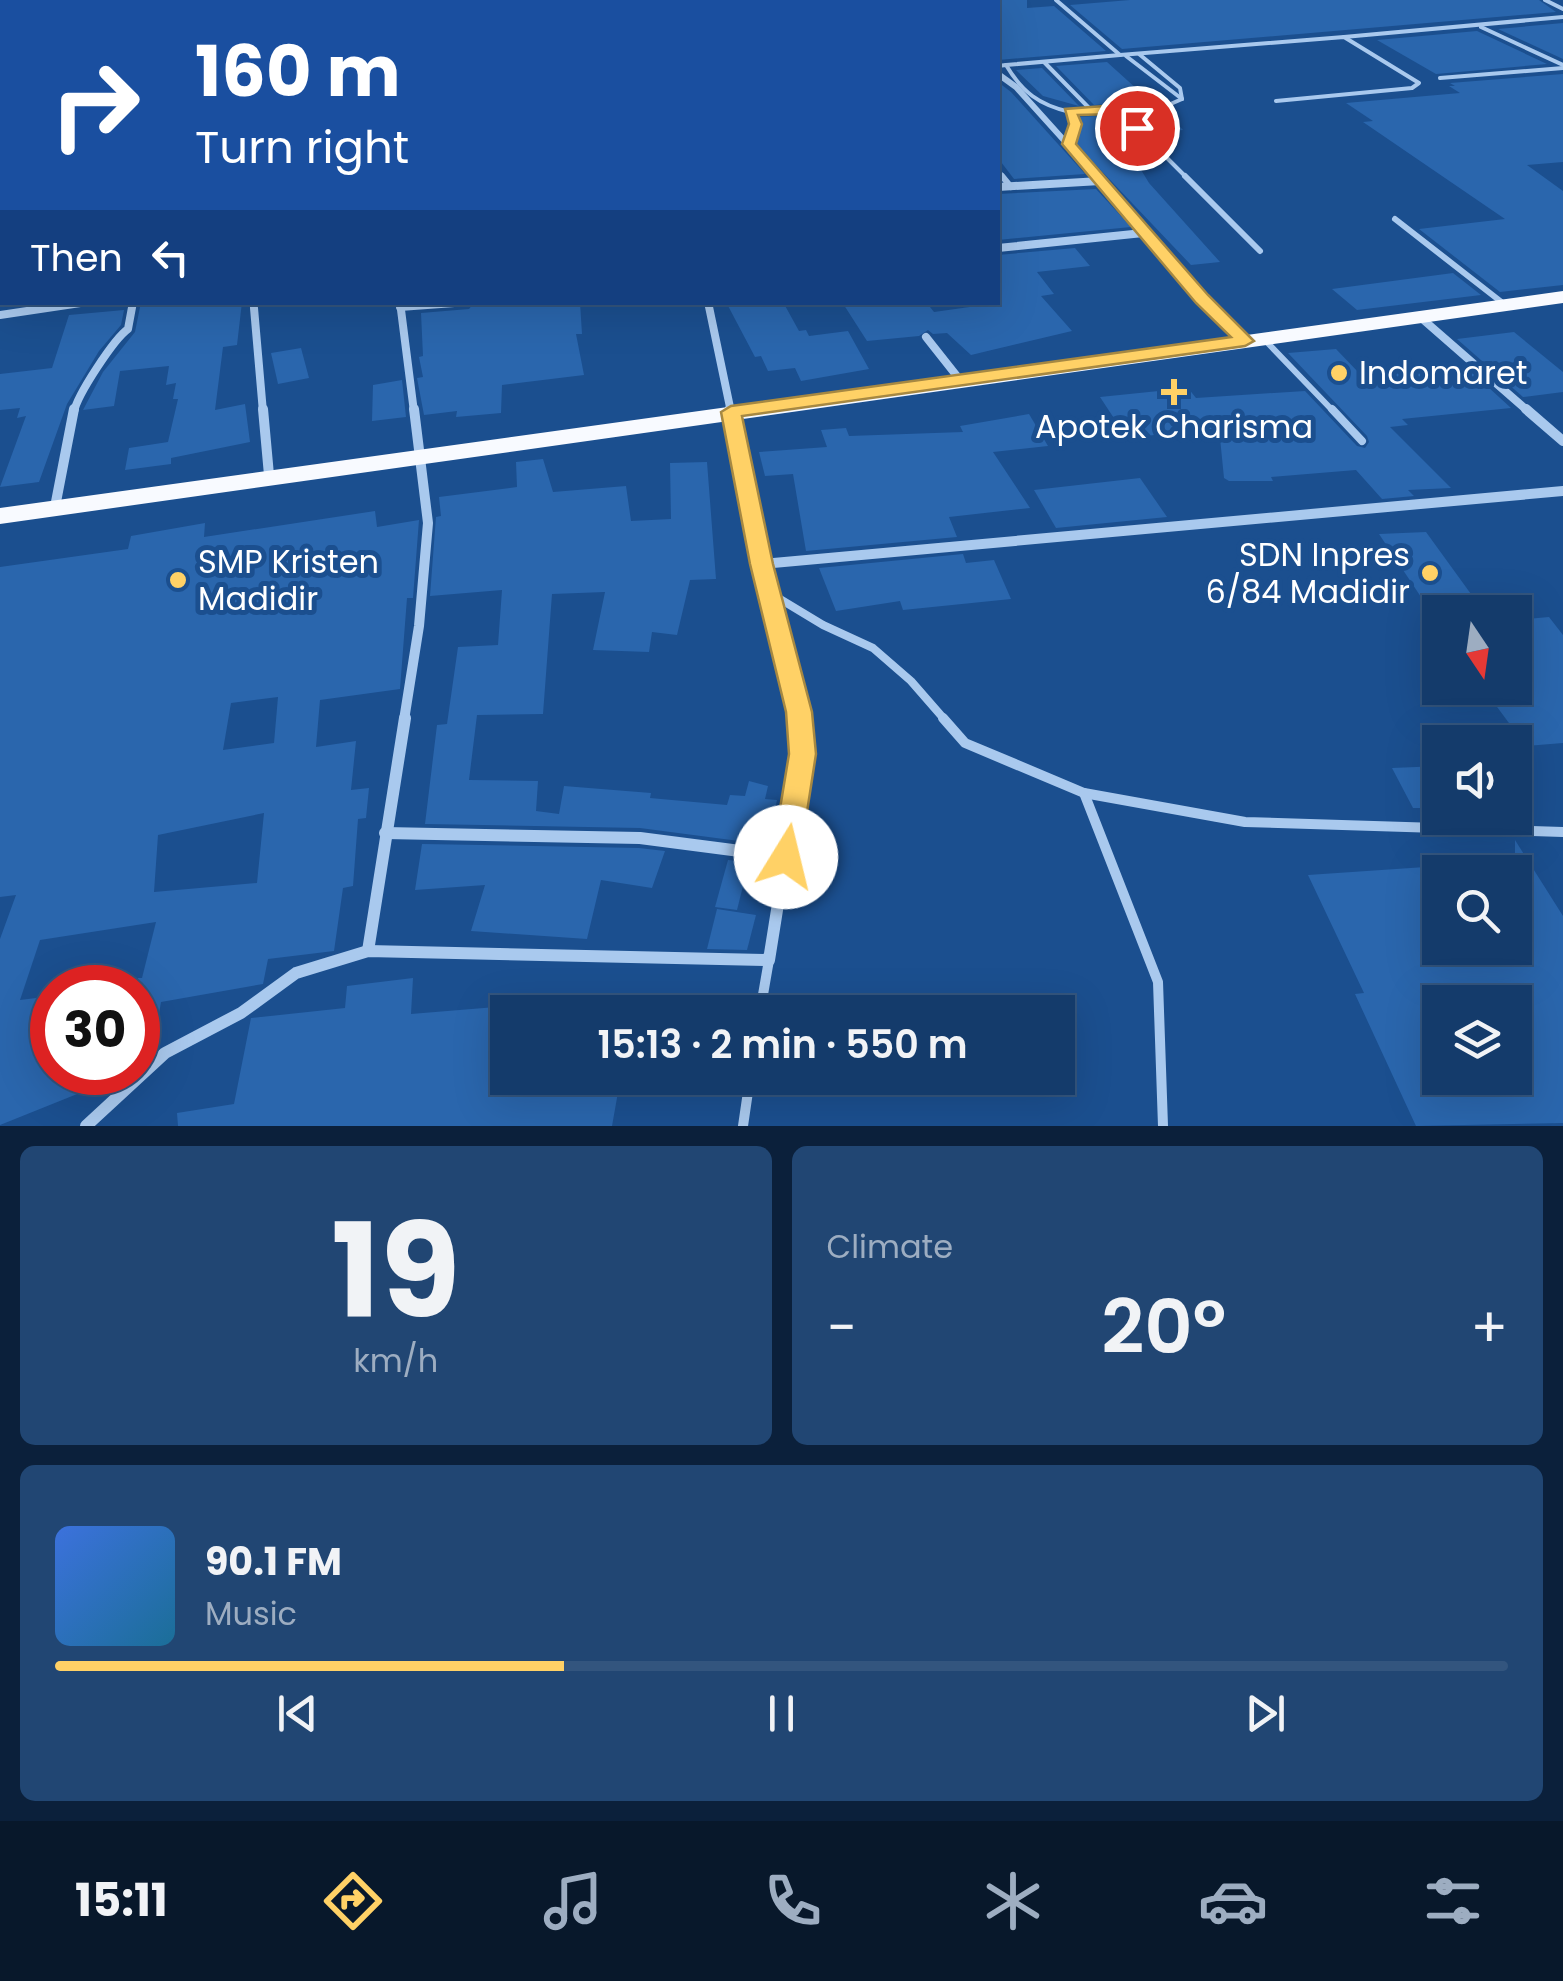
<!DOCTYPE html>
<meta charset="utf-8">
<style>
:root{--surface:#143b6b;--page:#214673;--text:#f1f3f6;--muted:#9dadc1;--line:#33557e;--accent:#ffd166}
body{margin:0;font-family:Poppins,sans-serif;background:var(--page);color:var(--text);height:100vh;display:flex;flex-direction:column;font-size:38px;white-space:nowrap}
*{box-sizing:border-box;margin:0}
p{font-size:32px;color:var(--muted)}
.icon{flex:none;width:55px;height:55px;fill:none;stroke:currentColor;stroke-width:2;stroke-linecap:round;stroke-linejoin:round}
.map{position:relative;height:1126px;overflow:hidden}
.panel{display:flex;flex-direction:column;gap:20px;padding:20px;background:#0b203b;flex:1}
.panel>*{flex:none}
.hud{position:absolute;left:0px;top:0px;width:1000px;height:305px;box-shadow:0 10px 40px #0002,0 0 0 2px var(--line);background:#1a4fa0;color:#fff;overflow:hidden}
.needle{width:65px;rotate:167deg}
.fabs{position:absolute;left:1422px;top:595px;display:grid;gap:20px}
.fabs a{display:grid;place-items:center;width:110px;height:110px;border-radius:0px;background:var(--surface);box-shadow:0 10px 40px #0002,0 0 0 2px var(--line);font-size:50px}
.speed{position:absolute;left:30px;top:965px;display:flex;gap:20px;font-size:50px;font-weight:700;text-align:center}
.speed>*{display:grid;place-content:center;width:130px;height:130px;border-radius:50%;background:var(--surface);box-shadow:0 10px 40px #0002,0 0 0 2px var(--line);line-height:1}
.speed .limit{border:15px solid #d22;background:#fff;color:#111}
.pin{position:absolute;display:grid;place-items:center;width:85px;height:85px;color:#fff;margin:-42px;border:5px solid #fff;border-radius:50%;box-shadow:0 2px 10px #0007}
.me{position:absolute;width:110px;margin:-55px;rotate:9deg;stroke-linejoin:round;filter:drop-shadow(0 0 8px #0008)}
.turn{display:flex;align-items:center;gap:35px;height:210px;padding:0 30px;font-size:45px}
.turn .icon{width:130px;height:130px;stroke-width:2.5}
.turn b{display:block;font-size:70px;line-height:85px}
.then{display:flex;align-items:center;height:95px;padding:0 30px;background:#0003;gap:20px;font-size:38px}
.big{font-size:75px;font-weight:600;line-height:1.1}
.panel .tile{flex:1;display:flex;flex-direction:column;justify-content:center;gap:15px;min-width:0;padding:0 35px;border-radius:15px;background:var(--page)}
.panel .dial{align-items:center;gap:0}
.dial b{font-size:130px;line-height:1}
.song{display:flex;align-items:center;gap:30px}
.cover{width:120px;height:120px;border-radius:15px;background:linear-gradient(135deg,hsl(220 70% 55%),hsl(200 70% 35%))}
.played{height:10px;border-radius:5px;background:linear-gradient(90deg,var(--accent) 35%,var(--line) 35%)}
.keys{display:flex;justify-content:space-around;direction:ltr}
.heat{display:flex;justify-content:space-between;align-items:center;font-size:55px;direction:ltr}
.panel .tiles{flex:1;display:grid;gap:20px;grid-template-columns:1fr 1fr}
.tile:last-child{grid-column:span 2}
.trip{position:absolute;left:490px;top:995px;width:585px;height:100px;border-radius:0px;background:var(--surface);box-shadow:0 10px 40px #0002,0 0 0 2px var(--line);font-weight:600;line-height:100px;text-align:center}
.tabs{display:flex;height:160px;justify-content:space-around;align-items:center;background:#08182b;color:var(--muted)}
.tabs .icon{width:70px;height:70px}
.tabs .current{color:var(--accent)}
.tabs b{font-size:45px;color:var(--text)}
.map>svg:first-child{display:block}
</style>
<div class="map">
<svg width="1563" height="1126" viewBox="0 0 1563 1126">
<rect width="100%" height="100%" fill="#1b4f8f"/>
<g fill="#2a66ad" fill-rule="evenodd">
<path d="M998 0H1027V8L1054 6 1106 51 998 60Z"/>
<path d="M1130 0H1539L1556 12 1122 49 1070 5Z"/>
<path d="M1563 23V59L1498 29Z"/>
<path d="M1477 31 1547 64 1436 74 1377 40Z"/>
<path d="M1107 62 1148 99 1155 101 1094 105 1056 66Z"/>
<path d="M1042 68 1079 106 1043 96 1016 70Z"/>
<path d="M1563 74V162L1527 165 1563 191V285L1500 292 1419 229 1505 219 1363 122 1373 121 1346 103 1460 93 1449 86H1455L1450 83Z"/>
<path d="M998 82 1011 92 1085 174 1014 179 998 158Z"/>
<path d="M1166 112 1183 130 1150 133 1131 114Z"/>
<path d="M1116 115 1135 134 1120 135 1149 183 1220 262 1191 265 1075 143 1082 124 1079 117Z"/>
<path d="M1096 189 1131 227 998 240V194Z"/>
<path d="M1075 248 1090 266 1037 272 1054 294 1041 296 1072 331 971 355 947 333 933 334 928 330 919 336 867 341 842 302H926L934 312 998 303V255Z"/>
<path d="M1453 273 1481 295 1357 310 1332 289Z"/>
<path d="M141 302H191V306L242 302 237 345 223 347 215 410 245 404 250 442 171 458V464L125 470 129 448 168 442 178 399H173L176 383 166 385 169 366 120 371 114 406 83 410 103 372 135 332Z"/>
<path d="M475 302H530L531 307 580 302 582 334H576L584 375 502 385 501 413 456 417 457 411 424 415 417 378 423 377 419 357 423 356 421 313 469 309Z"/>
<path d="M726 302H783L799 331 806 330 809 336 848 331 869 369 801 381 795 368 768 371 761 356 755 357Z"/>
<path d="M124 310 121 325 99 351 67 404 39 482 0 487 26 416 17 418 20 408 0 410V374L52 368 69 315Z"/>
<path d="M1514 332 1563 372V392L1523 397 1457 339Z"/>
<path d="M301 348 309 378 278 384 271 353Z"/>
<path d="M1336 349 1360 374 1464 365 1511 408 1402 419 1408 425 1390 427 1451 488 1408 490 1414 496 1382 499 1356 470 1271 477 1273 481H1229L1224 478 1219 428 1127 438 1100 397 1188 388 1196 398 1305 391 1357 446 1365 448 1369 442 1367 436 1288 353Z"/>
<path d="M402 380 406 417 372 421 373 385Z"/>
<path d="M1029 414 1048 446 993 452 1030 508 949 517 957 537 806 551 793 474 765 476 759 452 827 447 821 430 846 428 849 436 963 432 960 426Z"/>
<path d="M543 459 553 492 626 486 631 521 671 519 670 463 707 462 716 579 690 580 677 635 652 632 649 652 593 650 605 592 552 594 543 714 477 715 469 780 538 781 536 811 559 814 564 786 651 793 650 798 727 805 730 795 745 796 749 781 768 786 765 799 777 800 768 841 755 839 754 843 640 828 425 824 437 725 447 724 458 647 498 645 502 590 430 596 436 517 441 516 439 497 517 487 516 462Z"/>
<path d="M1140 478 1167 517 1056 528 1034 490Z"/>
<path d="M375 511 377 527 419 520 413 598H407L400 689 320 700 316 747 356 741 351 790 369 788 366 818 358 819 353 886 343 888 334 951 268 959 263 984 161 1002 158 1020 138 1024V978H142L156 922 40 940 20 1000 52 996V1072L127 1074 0 1125V939L16 895 0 897V567L128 549 131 536 205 523 204 537ZM278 697 274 743 223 750 231 703ZM264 813 257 883 154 892 158 835Z"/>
<path d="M1426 532 1484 612H1431L1379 534Z"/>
<path d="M963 554 966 563 994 560 1011 599 903 610 900 601 836 611 819 568Z"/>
<path d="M1549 617 1563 635V743L1526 746 1483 688H1515V620Z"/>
<path d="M1440 766V808H1413L1392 768Z"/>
<path d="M1515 840 1563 916V1123L1416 1126 1355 994 1364 993 1308 875 1440 866V948H1515ZM1440 1002H1515V1078H1440Z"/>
<path d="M422 844 639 848 665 851 652 888 601 880 587 939 471 931 485 885 415 890Z"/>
<path d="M728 860 749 862 737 910 715 907Z"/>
<path d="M717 909 756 915 747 950 707 949Z"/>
<path d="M413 978 411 1014 508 1006V1078L620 1081 612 1126H178L177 1113 234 1104 251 1018 345 1008 347 986Z"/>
</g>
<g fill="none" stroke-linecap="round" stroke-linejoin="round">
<g stroke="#a9c9ee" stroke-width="4">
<path d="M1056 0 1120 55 1344 37 1419 83 1412 88 1276 101"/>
<path d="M1545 0 1563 9"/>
<path d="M490 2 547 0"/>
<path d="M1481 27 1563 65"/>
<path d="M1344 37 1563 17"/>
<path d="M1139 54 1180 88 1182 99"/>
<path d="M1126 56 1182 99"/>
<path d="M1044 62 1092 111"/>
<path d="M1006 65 1120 55"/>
<path d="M998 66 1006 65C1022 92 1039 105 1070 112L1076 124 1069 144"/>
<path d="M1440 78 1563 68"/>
<path d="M1118 109 1187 178"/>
<path d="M1070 112 1166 106 1182 99"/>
<path d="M998 170 1004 178"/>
</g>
<g stroke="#a9c9ee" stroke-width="6">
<path d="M1002 176 1011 187"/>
<path d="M1185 176 1260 251"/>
<path d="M1395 219 1504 304"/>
<path d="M1263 338 1334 412"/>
</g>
<g stroke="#a9c9ee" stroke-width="8">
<path d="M1332 409 1362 441"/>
<path d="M770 593 823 625 873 648 911 681 945 720"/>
</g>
<g stroke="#a9c9ee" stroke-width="10">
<path d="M943 718 965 743 1084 793 1245 822 1563 832"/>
<path d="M1084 793 1158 982 1163 1126"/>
<path d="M760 1012 769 960"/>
<path d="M743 1126 750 1078"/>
</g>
<path stroke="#a9c9ee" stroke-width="6" d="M998 74 1016 87 1098 178"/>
<g stroke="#a9c9ee" stroke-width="8">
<path d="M1095 176 1245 341"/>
<path d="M998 187 1100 181"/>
<path d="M998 248 1143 233"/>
<path d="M400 302 414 412"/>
<path d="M708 302 731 412"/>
<path d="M400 307 468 302"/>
<path d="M254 308 263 412"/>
<path d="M0 315 87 302"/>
<path d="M1419 316 1529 412"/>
<path d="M926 337 960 380"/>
<path d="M74 412C77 395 114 339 128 329L133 302"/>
</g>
<g stroke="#a9c9ee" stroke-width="10">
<path d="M263 409 269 475"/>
<path d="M730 409 800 720"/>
<path d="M1526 409 1563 441"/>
<path d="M55 507 74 409"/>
<path d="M762 564 1563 491"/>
<path d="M404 720 419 626 428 523 414 409"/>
</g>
<g stroke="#a9c9ee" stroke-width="12">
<path d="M385 833 640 838 786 857"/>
<path d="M368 951 405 718"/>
<path d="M86 1126 165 1053 241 1013 296 973 368 951 769 960 802 754 799 718"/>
</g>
<path fill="#f8faff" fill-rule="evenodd" d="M1563 291V303L0 524V508Z"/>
</g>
<path fill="#ffd166" stroke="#a68842" stroke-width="2.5" d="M1118 105 1142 126V131H1132L1115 114 1078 115 1082 124 1076 144 1208 295 1254 341 1245 346 742 416 773 564 812 712 816 754 800 857 796 865 786 868 776 865 772 857 789 754 786 712 750 564 721 412 731 406 1231 337 1196 303 1062 144 1069 124 1065 109Z"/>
<g fill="#ffd166" stroke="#1b4f8f" stroke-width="4">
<circle cx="1339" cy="373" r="10"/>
<path d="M1169 377h10v10h10v10h-10v10h-10v-10h-10v-10h10z"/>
<circle cx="1430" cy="573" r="10"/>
<circle cx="178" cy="580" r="10"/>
</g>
<g text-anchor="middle" stroke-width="10" stroke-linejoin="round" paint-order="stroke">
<g font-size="32" fill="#fff" stroke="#1b4f8f" text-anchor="start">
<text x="1359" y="384">Indomaret</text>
<text x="1174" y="438" text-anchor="middle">Apotek Charisma</text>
<text x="1410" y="566" text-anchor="end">SDN Inpres<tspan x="1410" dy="37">6/84 Madidir</tspan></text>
<text x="198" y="573">SMP Kristen<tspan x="198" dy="37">Madidir</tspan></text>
</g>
</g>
</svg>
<div class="fabs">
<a><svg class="needle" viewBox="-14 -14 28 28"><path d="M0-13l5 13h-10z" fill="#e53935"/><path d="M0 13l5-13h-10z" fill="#9dadc1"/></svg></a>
<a><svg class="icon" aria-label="sound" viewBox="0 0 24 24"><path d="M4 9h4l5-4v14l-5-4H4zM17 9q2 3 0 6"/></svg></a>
<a><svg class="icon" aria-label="search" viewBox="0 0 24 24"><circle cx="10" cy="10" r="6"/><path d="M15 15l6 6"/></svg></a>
<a><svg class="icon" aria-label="layers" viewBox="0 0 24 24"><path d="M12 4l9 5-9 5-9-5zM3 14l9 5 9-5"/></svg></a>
</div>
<div class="speed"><div class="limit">30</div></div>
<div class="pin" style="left:1137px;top:128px;background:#d93025"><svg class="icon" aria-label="arrive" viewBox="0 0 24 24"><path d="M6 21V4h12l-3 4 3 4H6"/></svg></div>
<svg class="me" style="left:786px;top:857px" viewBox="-20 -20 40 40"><circle r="19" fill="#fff"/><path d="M0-13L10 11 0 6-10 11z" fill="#ffd166"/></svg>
<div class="trip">15:13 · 2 min · 550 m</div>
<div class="hud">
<div class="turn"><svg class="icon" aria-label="right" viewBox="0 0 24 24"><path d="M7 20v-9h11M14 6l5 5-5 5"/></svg><div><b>160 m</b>Turn right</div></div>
<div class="then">Then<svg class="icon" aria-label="left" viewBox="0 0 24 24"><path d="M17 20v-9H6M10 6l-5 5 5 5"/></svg></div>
</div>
</div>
<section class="panel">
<div class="tiles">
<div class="tile dial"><b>19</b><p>km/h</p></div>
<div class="tile"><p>Climate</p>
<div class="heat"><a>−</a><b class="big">20°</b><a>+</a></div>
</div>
<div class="tile">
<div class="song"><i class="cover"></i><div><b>90.1 FM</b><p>Music</p></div></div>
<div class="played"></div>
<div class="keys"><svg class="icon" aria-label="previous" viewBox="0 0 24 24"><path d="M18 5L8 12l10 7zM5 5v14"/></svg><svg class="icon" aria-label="pause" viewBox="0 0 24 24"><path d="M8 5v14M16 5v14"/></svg><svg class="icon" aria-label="next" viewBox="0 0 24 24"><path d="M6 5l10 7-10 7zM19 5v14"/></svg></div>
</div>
</div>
</section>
<nav class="tabs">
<b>15:11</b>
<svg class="icon current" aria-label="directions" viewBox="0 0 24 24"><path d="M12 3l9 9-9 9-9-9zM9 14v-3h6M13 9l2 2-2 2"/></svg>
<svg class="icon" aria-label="music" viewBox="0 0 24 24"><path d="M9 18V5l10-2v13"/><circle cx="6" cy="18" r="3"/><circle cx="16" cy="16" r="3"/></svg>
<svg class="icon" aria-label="phone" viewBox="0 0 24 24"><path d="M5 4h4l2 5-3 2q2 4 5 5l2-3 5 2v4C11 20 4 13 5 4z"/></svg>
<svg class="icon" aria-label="climate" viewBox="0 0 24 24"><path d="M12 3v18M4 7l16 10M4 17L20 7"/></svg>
<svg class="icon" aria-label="car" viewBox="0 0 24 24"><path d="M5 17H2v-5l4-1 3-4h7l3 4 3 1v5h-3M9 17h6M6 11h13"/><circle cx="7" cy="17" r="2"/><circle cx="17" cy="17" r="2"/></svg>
<svg class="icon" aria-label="filters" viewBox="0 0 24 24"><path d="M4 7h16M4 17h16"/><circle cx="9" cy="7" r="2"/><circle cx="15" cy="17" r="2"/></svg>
</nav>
